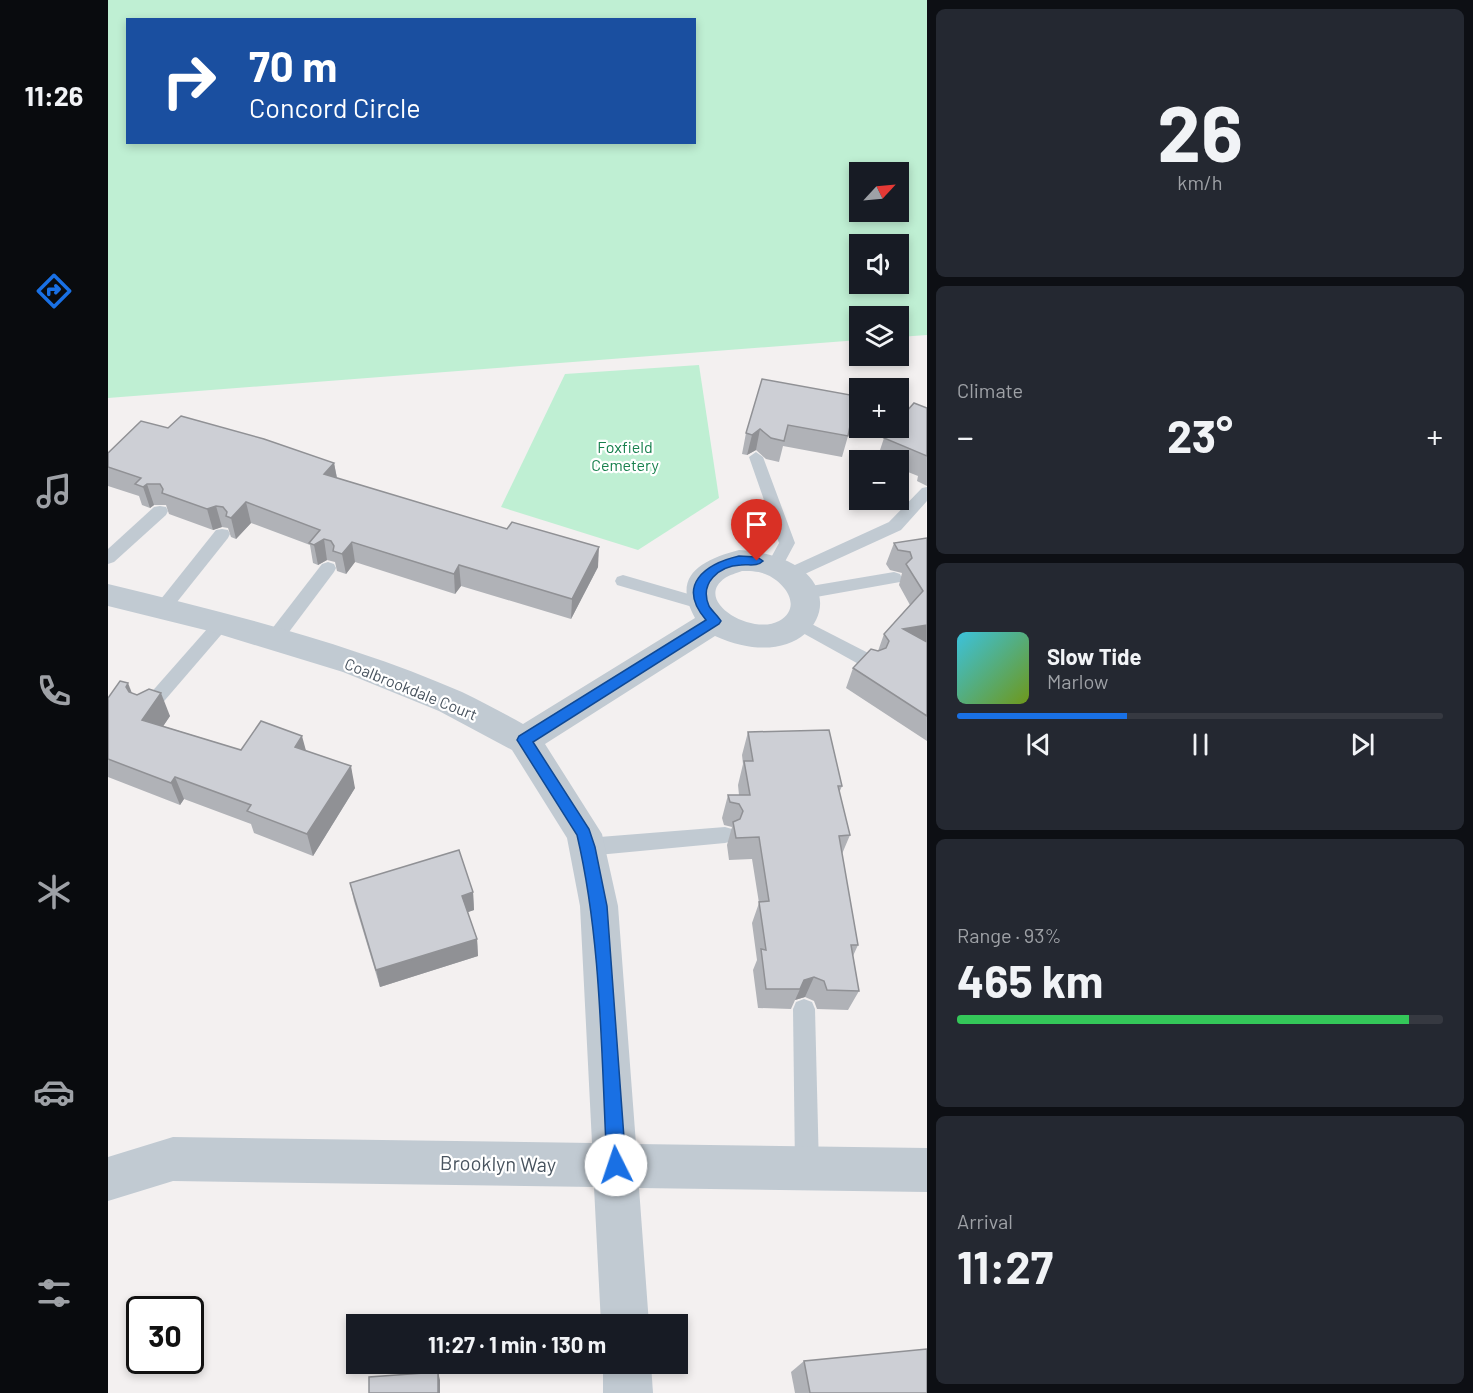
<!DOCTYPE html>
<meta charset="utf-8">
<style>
:root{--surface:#171b24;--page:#242831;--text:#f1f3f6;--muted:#9ea1a6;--line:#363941;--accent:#1970e4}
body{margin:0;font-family:Barlow,sans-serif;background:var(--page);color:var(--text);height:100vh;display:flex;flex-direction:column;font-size:22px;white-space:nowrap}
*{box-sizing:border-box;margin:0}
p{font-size:20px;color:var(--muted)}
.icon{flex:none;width:33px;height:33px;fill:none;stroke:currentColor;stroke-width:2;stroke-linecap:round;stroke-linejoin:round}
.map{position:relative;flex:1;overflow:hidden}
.side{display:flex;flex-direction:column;gap:9px;padding:9px;background:#0d0f14;width:546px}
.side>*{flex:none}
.banner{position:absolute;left:18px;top:18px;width:570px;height:126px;border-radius:0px;box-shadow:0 3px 9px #0003;background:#1a4fa0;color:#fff;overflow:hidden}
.needle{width:39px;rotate:64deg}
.buttons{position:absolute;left:741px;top:162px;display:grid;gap:12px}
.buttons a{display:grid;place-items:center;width:60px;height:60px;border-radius:0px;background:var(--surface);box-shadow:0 3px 9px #0003;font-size:30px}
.speed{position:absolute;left:18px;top:1296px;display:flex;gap:12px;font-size:30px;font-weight:700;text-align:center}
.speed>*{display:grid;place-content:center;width:78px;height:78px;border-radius:50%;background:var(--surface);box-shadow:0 3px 9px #0003;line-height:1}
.speed .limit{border:3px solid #111;border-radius:9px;background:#fff;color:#111}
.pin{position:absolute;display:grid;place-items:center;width:51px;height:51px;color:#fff;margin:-62px -26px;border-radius:50% 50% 50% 0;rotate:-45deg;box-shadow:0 0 6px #0007}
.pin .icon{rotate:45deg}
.me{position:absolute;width:66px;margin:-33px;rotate:356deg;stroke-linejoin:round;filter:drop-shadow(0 0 4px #0008)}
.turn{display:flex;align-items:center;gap:21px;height:126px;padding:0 24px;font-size:27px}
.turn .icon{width:78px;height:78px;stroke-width:2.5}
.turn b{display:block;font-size:42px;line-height:51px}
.big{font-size:45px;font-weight:700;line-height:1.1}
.side .card{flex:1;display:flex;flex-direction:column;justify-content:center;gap:9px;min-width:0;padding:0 21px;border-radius:9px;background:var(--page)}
.side .dial{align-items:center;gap:0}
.dial b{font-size:78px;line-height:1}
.song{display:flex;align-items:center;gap:18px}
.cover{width:72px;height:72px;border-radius:9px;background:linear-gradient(135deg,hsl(190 70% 55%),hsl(80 70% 35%))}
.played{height:6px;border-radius:3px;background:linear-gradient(90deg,var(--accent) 35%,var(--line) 35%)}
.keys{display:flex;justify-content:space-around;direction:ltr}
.heat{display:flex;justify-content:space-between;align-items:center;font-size:33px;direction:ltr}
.charge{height:9px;border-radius:4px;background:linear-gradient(90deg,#34c759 93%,var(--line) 0)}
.trip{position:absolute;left:238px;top:1314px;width:342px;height:60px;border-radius:0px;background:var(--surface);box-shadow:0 3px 9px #0003;font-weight:700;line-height:60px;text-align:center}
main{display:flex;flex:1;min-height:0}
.tab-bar{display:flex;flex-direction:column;width:108px;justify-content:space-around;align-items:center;background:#090b0e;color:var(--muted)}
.tab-bar .icon{width:42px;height:42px}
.tab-bar .active{color:var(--accent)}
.tab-bar b{font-size:27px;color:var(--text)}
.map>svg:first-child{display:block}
</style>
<main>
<nav class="tab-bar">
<b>11:26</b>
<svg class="icon active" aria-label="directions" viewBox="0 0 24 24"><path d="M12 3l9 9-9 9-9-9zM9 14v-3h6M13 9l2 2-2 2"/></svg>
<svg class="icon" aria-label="music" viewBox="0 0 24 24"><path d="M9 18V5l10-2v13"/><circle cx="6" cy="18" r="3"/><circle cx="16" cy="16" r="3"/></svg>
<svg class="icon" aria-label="phone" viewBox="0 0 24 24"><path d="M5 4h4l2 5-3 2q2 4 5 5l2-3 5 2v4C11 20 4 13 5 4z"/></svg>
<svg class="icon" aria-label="climate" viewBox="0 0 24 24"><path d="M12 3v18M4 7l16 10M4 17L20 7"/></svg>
<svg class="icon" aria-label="car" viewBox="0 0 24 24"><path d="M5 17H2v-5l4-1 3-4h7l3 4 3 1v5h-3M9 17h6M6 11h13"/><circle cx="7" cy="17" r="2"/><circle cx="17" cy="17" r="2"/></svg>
<svg class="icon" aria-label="filters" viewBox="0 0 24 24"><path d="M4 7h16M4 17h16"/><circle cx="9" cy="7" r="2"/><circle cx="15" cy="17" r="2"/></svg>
</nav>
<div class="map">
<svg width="819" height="1393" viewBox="0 0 819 1393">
<rect width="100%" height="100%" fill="#f3f0f0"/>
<g fill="#bfefd3" fill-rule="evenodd">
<path d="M0 0H819V335L791 337 790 316H752L751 340 0 398ZM20 20H586V142H20ZM752 172H790V212H752ZM752 244H790V284H752Z"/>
<path d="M591 365 611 498 530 550 393 507 457 374Z"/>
</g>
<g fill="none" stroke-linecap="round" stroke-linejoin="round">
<g fill="#c1cad2" fill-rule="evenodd">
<path d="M648 452 655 457 687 543 673 569H661L659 565 671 543 641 457Z"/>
<path d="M819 487V501L793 530 688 578H676L674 574 676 570 781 522 814 488Z"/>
<path d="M52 506 58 507 60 511 58 515 6 562 0 564V549L46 507Z"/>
<path d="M114 529 120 530 122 534 120 538 61 612H49L47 608 49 604 108 530Z"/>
<path d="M220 562 226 564 228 568 226 572 172 644 166 645 160 644 157 639 160 634 214 564Z"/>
<path d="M786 572 792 574 794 578 792 582 697 599 691 597 689 593 691 589 697 587Z"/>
<path d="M515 575 601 600 603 604 601 608 595 610 509 585 507 581 509 577Z"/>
<path d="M690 617 768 657 771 662 768 667 762 669 756 667 684 627 681 623 684 619Z"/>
<path d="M113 618 119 620 122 624 119 628 45 714 39 716 33 714 30 709 33 704 107 620Z"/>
<path d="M617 827 624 829 627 835 624 841 617 843 479 856 472 853 469 847 472 841 479 838Z"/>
<path d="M696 999 704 1002 707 1009 711 1168 708 1177 699 1180 690 1177 687 1168 685 1009 688 1002Z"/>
</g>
<g fill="#c1cad2" fill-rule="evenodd">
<path d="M631 550C765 559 716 686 607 636L437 744 494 834 510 906 528 1144 819 1148V1192L531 1188 541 1324H493L486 1187 65 1181 0 1201V1157L65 1137 484 1143 472 906 459 838 404 750 331 711 235 672 101 631 0 606V584C120 613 241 643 354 692 375 702 395 713 415 724L587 618C563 575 594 560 631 550ZM634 571C641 571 650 571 657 574 676 581 696 607 671 621 644 636 584 601 617 578 621 575 629 573 634 571Z"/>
<path d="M495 1364H543L545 1393H495Z"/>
</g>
</g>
<g fill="#b0b2b7">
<path d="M654 379 740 436 734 457 675 446 671 462 658 459 648 450 639 455 634 454 638 433Z"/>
<path d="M819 408V486L809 481 810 476 790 468V460H772L769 459 776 438Z"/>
<path d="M60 428 226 463 229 478 490 567 463 619 353 586 347 594 247 562 238 574 229 571 227 562 219 560 210 565 205 563 202 545 143 523 128 539 123 537 120 528 114 527 105 530 61 514 58 505H46L42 508 34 505 31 496 0 486V453Z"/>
<path d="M819 538V741L738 688 745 668 770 651 776 634 802 605 791 585 794 573 782 570 778 564 786 543Z"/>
<path d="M24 693 62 716 55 726 133 750 198 751 247 788 205 856 146 833 143 824 76 799 72 805 0 777V698Z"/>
<path d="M640 732 734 786 731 793 742 835 734 854 750 945 745 956 751 991 740 1010 709 1009 706 1001 697 997 687 1000 683 1009 650 1008 645 970 649 960 644 923 651 903 644 859 621 860 619 845 624 827 616 825 614 818 620 795H631L630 785 635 764 634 755Z"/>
<path d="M242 883 365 892 366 910 359 912 369 939 370 956 272 987 246 901Z"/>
<path d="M696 1361 819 1393H687L683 1372Z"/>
</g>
<g fill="#909195">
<path d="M652 429 648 450 639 455 644 435Z"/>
<path d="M226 463 230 484 216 474Z"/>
<path d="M39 484 46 505 42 508 35 487Z"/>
<path d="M138 502 143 523 128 539 123 518Z"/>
<path d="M108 506 114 527 105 530 99 509Z"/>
<path d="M216 539 219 560 210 565 206 545Z"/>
<path d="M244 542 247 562 238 574 234 554Z"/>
<path d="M491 547 490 567 463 619 464 599Z"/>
<path d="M351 565 353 586 347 594 346 574Z"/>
<path d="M819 625V644L795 629Z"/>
<path d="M20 683 29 706 18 687Z"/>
<path d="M53 693 62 716 44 743 34 720Z"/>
<path d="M194 736 200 758 187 747Z"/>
<path d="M243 766 247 788 205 856 199 834Z"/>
<path d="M67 777 76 799 72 805 63 783Z"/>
<path d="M365 892 366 910 355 914 354 896Z"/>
<path d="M369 939 370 956 272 987 268 970Z"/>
<path d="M706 977 697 997 687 1000 683 1009 696 980Z"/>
<path d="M330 1372 332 1380V1393H330Z"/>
</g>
<g fill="#cdcfd5" stroke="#909195" stroke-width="1.5">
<path d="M654 379 748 396 740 436 680 425 676 441 663 438 652 429 644 435 638 433Z"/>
<path d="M806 403 819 408V456L776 438 785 428H790V421Z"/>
<path d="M73 416 156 439 226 463 216 474 399 529 404 522 491 547 464 599 351 565 346 574 244 542 234 554 225 551 226 546 223 541 216 539 206 545 201 543 212 530 138 502 123 518 118 516 119 512 115 507 108 506 99 509 54 493 55 489 52 484H39L35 487 27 484 33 478 0 467V453L33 421 60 428Z"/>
<path d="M819 538V625L795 629 819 642V716L745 668 763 649 770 651 778 648 781 641 776 634 815 591 798 564 804 558 802 552 790 550 786 543Z"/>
<path d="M12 681 20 683 18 687 21 692 29 695 41 689 53 693 34 720 133 750 153 721 194 736 187 747 243 766 199 834 139 811 143 805 67 777 63 783 0 759V698Z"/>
<path d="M721 730 734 786H730L742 835 731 836 750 945H743L751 991 719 990 716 981 706 977 696 980 692 989H658L653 949 658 950 651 902 661 901 651 837 628 838 625 822 632 819 635 811 631 804 622 802 620 795H642L636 761H645L640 732Z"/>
<path d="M351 850 365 892 354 896 369 939 268 970 242 883Z"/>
<path d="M819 1349V1393H702L696 1361Z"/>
<path d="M330 1372V1393H261V1377Z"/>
</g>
<path fill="#1970e4" stroke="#104994" stroke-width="1.5" d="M631 556 649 557 655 561C649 567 641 564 633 565 611 566 591 583 601 606 604 611 610 616 613 621L611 624 425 742 481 829 487 847 499 906 518 1165 515 1172 508 1174 502 1172 499 1165C493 1055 494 942 469 835L409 740 411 736 598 620C568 585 597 564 631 556Z"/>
<g text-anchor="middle" stroke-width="4.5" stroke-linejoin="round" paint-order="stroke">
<g font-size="16" fill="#17804d" stroke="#fff">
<text x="517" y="453">Foxfield<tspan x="517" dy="18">Cemetery</tspan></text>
</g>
<g font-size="16" fill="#48535e" stroke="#fff">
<text transform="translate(303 689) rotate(22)" y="6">Coalbrookdale Court</text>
</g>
<g font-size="20" fill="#48535e" stroke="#fff">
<text transform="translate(390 1164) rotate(1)" y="7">Brooklyn Way</text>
</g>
</g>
</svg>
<div class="buttons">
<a><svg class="needle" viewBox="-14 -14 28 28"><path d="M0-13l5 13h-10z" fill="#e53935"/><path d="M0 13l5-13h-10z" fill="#9ea1a6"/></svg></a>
<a><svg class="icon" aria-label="sound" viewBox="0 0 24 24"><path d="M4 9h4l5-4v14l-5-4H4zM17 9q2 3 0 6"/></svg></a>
<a><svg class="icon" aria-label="layers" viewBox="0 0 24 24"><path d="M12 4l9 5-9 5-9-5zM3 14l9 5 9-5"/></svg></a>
<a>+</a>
<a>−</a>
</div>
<div class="speed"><div class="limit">30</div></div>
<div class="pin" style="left:649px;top:561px;background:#d93025"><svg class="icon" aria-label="arrive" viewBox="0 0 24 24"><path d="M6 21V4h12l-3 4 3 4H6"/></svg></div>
<svg class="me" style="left:508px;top:1165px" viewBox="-20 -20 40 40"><circle r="19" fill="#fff"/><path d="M0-13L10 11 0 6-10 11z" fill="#1970e4"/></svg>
<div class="trip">11:27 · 1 min · 130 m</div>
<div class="banner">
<div class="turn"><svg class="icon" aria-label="right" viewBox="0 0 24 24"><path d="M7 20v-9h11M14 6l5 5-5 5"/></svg><div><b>70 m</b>Concord Circle</div></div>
</div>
</div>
<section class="side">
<div class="card dial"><b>26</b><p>km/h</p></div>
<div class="card"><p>Climate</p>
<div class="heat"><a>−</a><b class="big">23°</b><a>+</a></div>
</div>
<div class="card">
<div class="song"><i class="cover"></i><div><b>Slow Tide</b><p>Marlow</p></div></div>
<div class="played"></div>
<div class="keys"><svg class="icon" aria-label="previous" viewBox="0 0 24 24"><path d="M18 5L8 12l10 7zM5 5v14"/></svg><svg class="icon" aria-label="pause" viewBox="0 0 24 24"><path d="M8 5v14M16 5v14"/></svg><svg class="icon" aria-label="next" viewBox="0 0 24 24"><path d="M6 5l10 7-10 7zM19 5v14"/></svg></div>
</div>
<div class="card"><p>Range · 93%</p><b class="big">465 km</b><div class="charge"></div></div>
<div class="card"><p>Arrival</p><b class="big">11:27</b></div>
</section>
</main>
